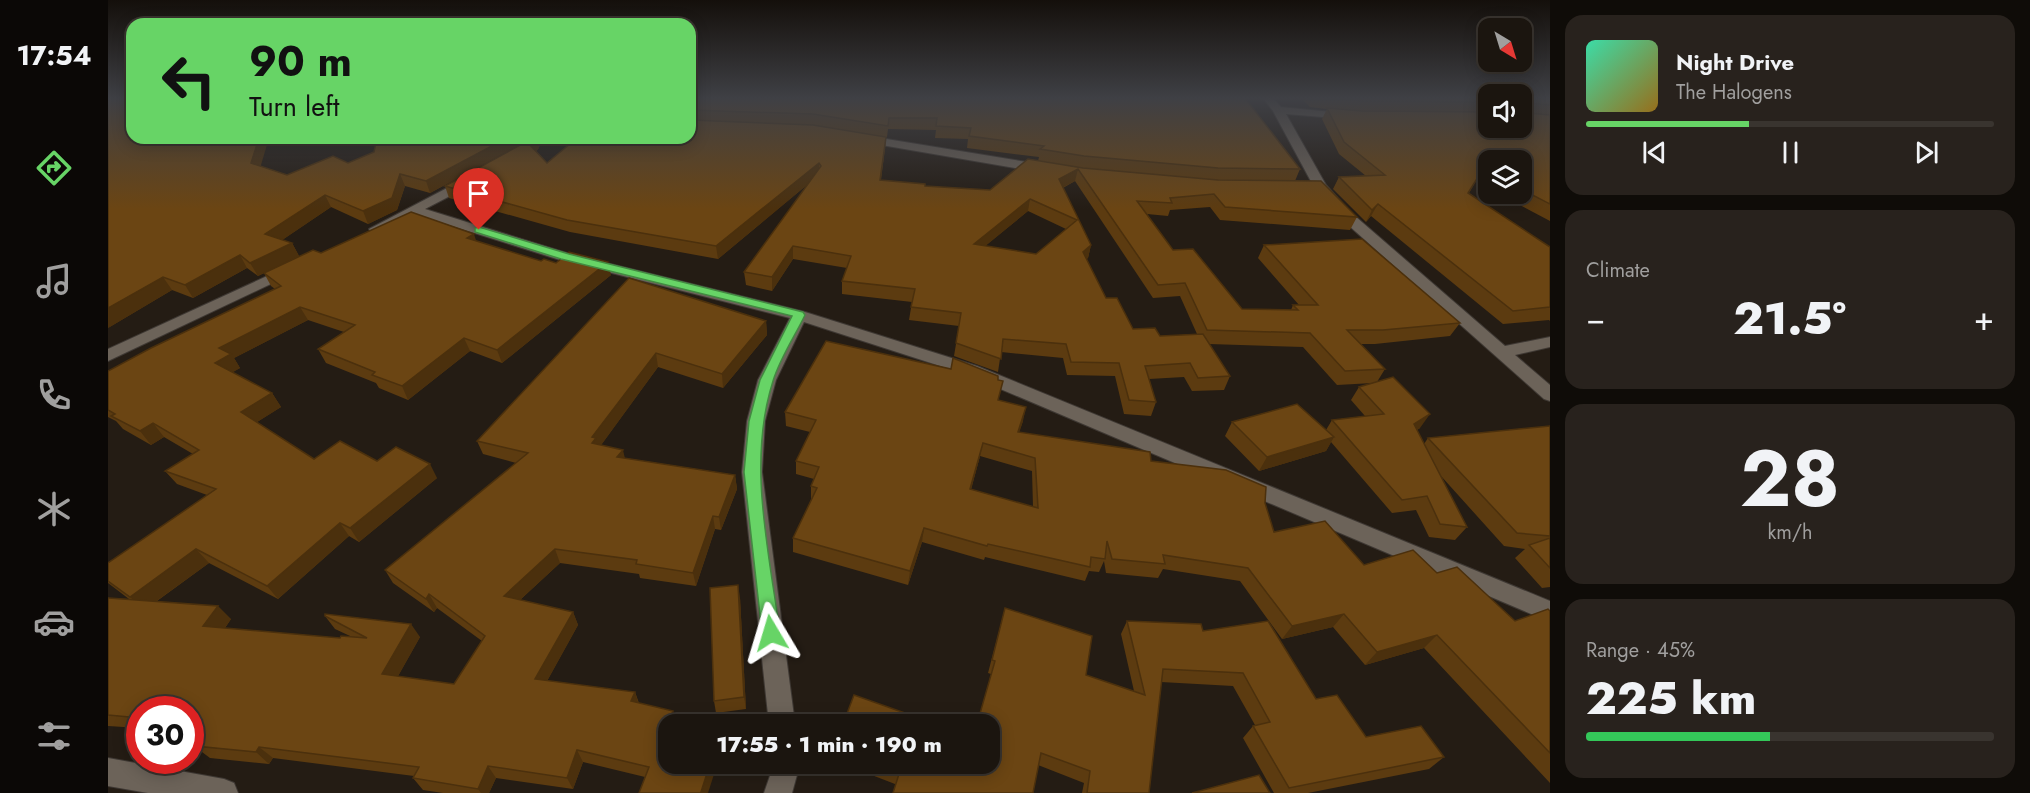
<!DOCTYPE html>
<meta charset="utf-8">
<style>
:root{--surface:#1b150f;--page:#28221d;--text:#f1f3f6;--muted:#a09f9e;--line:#39342f;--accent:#67d466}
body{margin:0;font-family:Jost,sans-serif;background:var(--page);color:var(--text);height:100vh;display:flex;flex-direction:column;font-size:22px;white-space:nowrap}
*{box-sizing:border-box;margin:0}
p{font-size:20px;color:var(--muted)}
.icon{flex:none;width:33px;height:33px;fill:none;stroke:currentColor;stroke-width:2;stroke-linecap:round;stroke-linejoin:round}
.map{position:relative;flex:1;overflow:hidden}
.sheet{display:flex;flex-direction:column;gap:15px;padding:15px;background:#0f0c08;width:480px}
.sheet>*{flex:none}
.top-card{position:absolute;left:18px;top:18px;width:570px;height:126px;border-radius:18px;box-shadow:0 3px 15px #0003,0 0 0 2px var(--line);background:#67d466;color:#111;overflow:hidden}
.needle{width:39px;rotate:142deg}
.fabs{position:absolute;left:1370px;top:18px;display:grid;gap:12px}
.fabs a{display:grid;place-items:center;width:54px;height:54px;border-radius:12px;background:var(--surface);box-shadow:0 3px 15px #0003,0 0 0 2px var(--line);font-size:30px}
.speed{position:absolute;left:18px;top:696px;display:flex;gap:12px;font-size:30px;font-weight:700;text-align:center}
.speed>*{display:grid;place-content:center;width:78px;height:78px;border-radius:50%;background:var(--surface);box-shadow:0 3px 15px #0003,0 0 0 2px var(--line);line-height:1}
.speed .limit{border:9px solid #d22;background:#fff;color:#111}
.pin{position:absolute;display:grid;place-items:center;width:51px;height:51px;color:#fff;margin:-62px -26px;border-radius:50% 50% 50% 0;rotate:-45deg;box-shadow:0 0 6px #0007}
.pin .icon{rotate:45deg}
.me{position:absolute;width:66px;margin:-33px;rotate:353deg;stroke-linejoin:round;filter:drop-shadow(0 0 4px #0008)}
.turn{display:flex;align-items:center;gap:21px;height:126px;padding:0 24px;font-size:27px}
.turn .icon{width:78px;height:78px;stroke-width:2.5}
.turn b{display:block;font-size:42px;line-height:51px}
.big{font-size:45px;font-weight:800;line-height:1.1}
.sheet .card{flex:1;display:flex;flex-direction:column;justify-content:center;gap:9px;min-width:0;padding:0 21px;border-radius:18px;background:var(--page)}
.sheet .dial{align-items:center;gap:0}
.dial b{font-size:78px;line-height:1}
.song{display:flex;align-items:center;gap:18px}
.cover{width:72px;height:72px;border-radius:9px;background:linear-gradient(135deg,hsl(160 70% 55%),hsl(40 70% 35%))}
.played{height:6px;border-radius:3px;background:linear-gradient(90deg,var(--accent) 40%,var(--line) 40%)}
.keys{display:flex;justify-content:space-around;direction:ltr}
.heat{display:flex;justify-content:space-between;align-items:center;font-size:33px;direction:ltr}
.charge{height:9px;border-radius:4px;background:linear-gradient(90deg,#34c759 45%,var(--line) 0)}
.trip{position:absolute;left:550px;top:714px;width:342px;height:60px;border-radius:18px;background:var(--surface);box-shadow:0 3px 15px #0003,0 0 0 2px var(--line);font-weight:800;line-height:60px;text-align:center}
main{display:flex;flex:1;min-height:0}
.tabs{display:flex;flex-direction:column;width:108px;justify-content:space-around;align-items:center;background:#0b0806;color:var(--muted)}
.tabs .icon{width:42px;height:42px}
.tabs .selected{color:var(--accent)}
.tabs b{font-size:27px;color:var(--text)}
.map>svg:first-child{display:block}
</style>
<main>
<nav class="tabs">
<b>17:54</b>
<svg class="icon selected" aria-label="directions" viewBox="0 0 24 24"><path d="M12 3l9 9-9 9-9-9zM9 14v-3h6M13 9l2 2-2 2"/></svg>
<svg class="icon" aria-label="music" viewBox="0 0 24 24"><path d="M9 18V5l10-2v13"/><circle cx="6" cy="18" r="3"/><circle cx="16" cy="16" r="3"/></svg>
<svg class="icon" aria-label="phone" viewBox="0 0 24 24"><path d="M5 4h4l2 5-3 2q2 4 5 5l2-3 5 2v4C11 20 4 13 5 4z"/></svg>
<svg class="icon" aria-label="climate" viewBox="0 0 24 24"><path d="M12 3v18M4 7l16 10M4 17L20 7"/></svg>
<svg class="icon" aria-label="car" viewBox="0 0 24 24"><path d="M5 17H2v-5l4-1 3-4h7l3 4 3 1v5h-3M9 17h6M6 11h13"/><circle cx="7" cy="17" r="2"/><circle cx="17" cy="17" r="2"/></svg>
<svg class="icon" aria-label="filters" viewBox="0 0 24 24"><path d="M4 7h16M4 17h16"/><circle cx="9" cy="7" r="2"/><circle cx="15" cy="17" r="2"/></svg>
</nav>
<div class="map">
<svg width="1442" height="793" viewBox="0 0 1442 793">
<rect width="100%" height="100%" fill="#241c14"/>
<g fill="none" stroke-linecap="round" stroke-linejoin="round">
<defs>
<g id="minor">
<path d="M1155 98H1165L1173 107 1244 114V118L1240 119 1178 114 1218 185 1240 210 1397 346 1442 337V347L1407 355 1442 385V401L1436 399 1230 216 1206 187 1165 111Z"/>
<path d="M754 135 937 165 943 169 937 173 750 141V137Z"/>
<path d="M429 138H444L412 157 408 158 402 154Z"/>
<path d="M360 177 365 178 366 181 365 184 317 209 462 254 697 312 869 366 1442 601V622L857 374 696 322 668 380 657 421 654 472 687 724H661L634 472 639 421 650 380 682 318 452 260 306 214 273 232H263L261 229Z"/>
<path d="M181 266 186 267 188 270 186 273 0 361V349Z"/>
<path d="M0 758 116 779 126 783 130 793H40L0 786Z"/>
<path d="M666 764H692L684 793H656Z"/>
</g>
</defs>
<use href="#minor" stroke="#3e3833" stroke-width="2"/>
<use href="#minor" fill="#6c6359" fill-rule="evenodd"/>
</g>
<g fill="#5c3b10" fill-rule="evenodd">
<path d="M582 98H1137L1192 169 1187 181 1249 217 1242 230 1112 220 1102 207 1062 210 1060 216 1039 214 1065 250 1134 309 1183 310 1185 305H1191L1150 258 1156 245 1352 323 1342 336 1267 344H1252L1277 369 1269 382 1312 428 1309 430 1316 444 1320 438 1442 426V587L1434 588 1407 558 1417 549 1396 546 1333 476 1359 527 1347 540 1321 537 1308 510 1284 513 1223 442 1218 451 1151 471 1117 436 1124 422 1218 430 1224 420 1257 416 1243 400 1251 387 1265 383 1229 385 1195 347 1101 344 1122 376 1116 390 1084 391 1076 377 1041 379 1048 402 1043 416 1016 414 1007 376 959 375 955 358 893 352 890 372 846 356 851 326 801 320 804 302 734 294V281L739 268 685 259 664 291 638 285 636 272 700 184 610 259 462 232 341 198 337 186 431 148 428 151 439 163 582 138ZM780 129 828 130 827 138 860 139 859 148 931 157 930 161 882 190 817 186 773 180 777 148 778 137H779ZM967 181 1045 298 1072 296 1089 334 1052 336 1025 329 998 298 978 259 980 258 983 245 955 188ZM920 211 958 229 928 254 877 246Z"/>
<path d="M1193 98H1380V128L1413 98H1442V221L1391 194H1413V160H1380V187L1368 181 1361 193 1442 247V321L1441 320 1395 324 1263 216 1258 222 1225 189 1231 177 1258 176 1231 154 1214 119 1219 109 1202 107Z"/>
<path d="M424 138 322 193 297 186 289 210 260 224 223 207 174 240 184 243 191 256 213 253 368 241 433 261 448 263 503 275 394 363 362 351 300 400 271 388 268 383 218 363 210 349 236 332 200 320 126 358 132 368 124 372 164 393 173 407 149 422 206 459 269 461 329 478 251 542 241 536 170 599 101 563 49 601 123 619 117 628 232 638 242 636 227 629 217 616 312 637 290 676 346 684 374 641 329 608 326 612 285 583 277 570 408 463 375 454 369 441 521 278 658 321 659 335 615 388 550 367 493 445 517 458 627 475 629 489 613 530 607 529 588 586 532 578 531 574 452 563 412 600 465 612 470 625 439 681 527 692 531 703 565 711 568 723V724H561V743L609 765 537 777 475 762 465 789 388 778 381 793H335L315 790 305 778 306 776 165 758 161 764 102 758 90 749 82 748V710H32V736L27 733 31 728 0 726V598L21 599 0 583V563L99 495 69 484 57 471 85 454 56 437 43 445 15 429 8 421 0 417V371L167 289 163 286 156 273 150 276 139 268 85 298 64 290 0 328 152 166 179 175 240 163Z"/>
<path d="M890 380 891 400 915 421 911 432 1043 461 1157 503 1166 532 1256 565 1329 573 1407 621 1442 611V783L1316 648 1257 665 1225 627 1174 639 1132 581 1055 569 1050 578 998 573 996 561 991 572 981 571 977 581 877 557 876 560 814 542 800 585 685 552V538L703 500V486L706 479 688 474V461L702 432 678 426 677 412ZM872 456 924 471 925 507 863 490Z"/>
<path d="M632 598 638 709 608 713 606 701Z"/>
<path d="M897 608 978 675 1026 691 1013 634 1019 621 1095 631 1208 699 1258 737 1336 757 1321 769 1200 793H1166L1135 738 1145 726 1147 725 1125 686 1053 682 1041 793H974L976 783 930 765 787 784 748 769 749 764H882L883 674 880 673Z"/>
</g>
<g fill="#4b300d">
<path d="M778 137 777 148 771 192 772 180Z"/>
<path d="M151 138H161L150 175 143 163Z"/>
<path d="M399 138H424L322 193 318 181Z"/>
<path d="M426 138H429L431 148 424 156 421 144Z"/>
<path d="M711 163V175L610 259 608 246Z"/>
<path d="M970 169 967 181 948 191 951 179Z"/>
<path d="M292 174 297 186 289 210 260 224 255 211Z"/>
<path d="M217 195 223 207 164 247 157 234Z"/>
<path d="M922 199 920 211 864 257 866 244Z"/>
<path d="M1270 204 1263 216 1258 222 1264 210Z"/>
<path d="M366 234 370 247 359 238Z"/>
<path d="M184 243 191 256 150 276 142 263Z"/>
<path d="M983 245 980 258 971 265 975 252Z"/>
<path d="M685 246V259L664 291V277Z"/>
<path d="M132 255 139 268 85 298 77 285Z"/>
<path d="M500 262 503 275 394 363 389 350Z"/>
<path d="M55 277 64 290 0 328V308Z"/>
<path d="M192 307 200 320 126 358 132 368 117 377 107 363 111 348Z"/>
<path d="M658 321 659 335 615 388 614 374Z"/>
<path d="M356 338 362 351 300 400 294 386Z"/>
<path d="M548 353 550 367 491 448 484 443V437Z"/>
<path d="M164 393 173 407 143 426 133 412Z"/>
<path d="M918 407 915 421 907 446 910 432Z"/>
<path d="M1322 414 1312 428 1296 438 1306 424Z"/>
<path d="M45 423 56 437 43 445 32 431Z"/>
<path d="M1226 437 1218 451 1151 471 1159 457Z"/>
<path d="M875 443 872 456 859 503 862 489Z"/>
<path d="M515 450 518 463 509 457Z"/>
<path d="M322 464 329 478 251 542 242 528Z"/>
<path d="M627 475 629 489 613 530 611 517Z"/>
<path d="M605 516 607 529 588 586 585 573Z"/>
<path d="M232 523 241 536 170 599 159 586Z"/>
<path d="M816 528 814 542 800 585 802 571Z"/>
<path d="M88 549 101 563 36 610 22 597Z"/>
<path d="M447 549 452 563 402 609 396 596Z"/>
<path d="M630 585 632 598 638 709 636 697Z"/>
<path d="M321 594 329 608 326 612 318 599Z"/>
<path d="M110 606 123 619 109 639 95 626Z"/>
<path d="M465 612 470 625 433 692 427 679Z"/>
<path d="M1236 614 1225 627 1174 639 1184 626Z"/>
<path d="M303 624 312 637 284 687 274 674Z"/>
<path d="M1329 635 1316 648 1257 665 1269 652Z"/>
<path d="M527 692 531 705 523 701Z"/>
<path d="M565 711 568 723V724H561V742L557 753 553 742Z"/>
<path d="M151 747 165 758 161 764 148 752Z"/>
<path d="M469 750 475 762 465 789 459 778Z"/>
<path d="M602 764H608L609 765 600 793 593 792Z"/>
<path d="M380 766 388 778 381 793H373L370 789Z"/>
</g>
<g fill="#6b4513" stroke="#4b300d" stroke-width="1.5" fill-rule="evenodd">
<path d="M0 98H24V138H151L143 163 179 175 225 156 240 163 266 152 269 138H399L318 181 292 174 284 198 255 211 217 195 157 234 184 243 142 263 132 255 77 285 55 277 0 308Z"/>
<path d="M582 98H1137L1192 169 1110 168 976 156 932 149 936 146 861 136 863 128 828 126 829 118H781L780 126 705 114 582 110Z"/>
<path d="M1219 98H1380V102L1254 101Z"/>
<path d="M1413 98H1442V105L1420 103 1418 111 1420 113 1442 115V204L1413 189V160H1380V171L1375 169 1360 193 1442 247V307L1405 311 1270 204 1264 210 1231 177 1277 175 1236 142 1219 108 1254 111 1380 112V128H1413Z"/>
<path d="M582 120 705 125 778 137 772 180 817 184V186L882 190 920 159 975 168 1110 180 1213 181 1249 217 1117 207 1106 194 1062 198 1064 203 1029 201 1065 250 1085 249 1134 309 1190 310 1185 305H1210L1156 245 1254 239 1352 323 1275 330H1239L1277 369 1237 371 1202 333 1099 330 1077 283 1050 285 970 169 951 179 983 245 975 252 998 298H1009L1025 329 1047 328 1052 336 1095 334 1122 376 1090 378 1082 363 1037 366 1048 402 1021 400 1011 363 963 362 958 344 895 339 893 359 848 343 853 313 803 307 807 289 734 281 743 256 685 246 664 277 636 272 713 166 711 163 608 246 459 220 337 186 425 138H426L421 144 439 163 469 138H582ZM922 199 969 220 928 254 866 244Z"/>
<path d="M303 212 366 234 359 238 433 261 436 259 448 263 461 252 500 262 389 350 356 338 294 386 264 375 267 372 210 349 247 325 192 307 111 348 123 354 107 363 164 393 133 412 206 459 232 441 269 461 288 447 322 464 242 528 232 523 159 586 88 549 22 597 0 581V563L108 489 57 471 91 450 45 423 32 431 3 416 7 414 0 410V371L43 348 173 286 156 273 205 250 213 253Z"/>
<path d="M521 278 658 321 614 374 548 353 484 437 488 438 484 443 515 450 509 457 627 475 611 517 605 516 585 573 528 564 529 560 447 549 396 596 465 612 427 679 527 692 523 701 565 711 553 742 561 743V764H602L593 792 599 793H531L541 767 469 750 459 778 380 766 370 789 305 778 311 767 151 747 148 752 87 746 92 738H82V710H32V718L0 715V598H1L110 606 95 626 232 638 233 636 259 638 217 616V614L303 624 274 674 346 684 377 636 321 594 318 599 277 570 420 453 369 441Z"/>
<path d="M718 341 843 369 845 358 890 376V380L895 381 890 400 918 407 910 432 1042 452 1043 461 1118 470 1158 487 1157 503 1166 532 1217 521 1256 565 1305 550 1329 573 1349 567 1407 621 1440 609 1442 611V753L1329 635 1269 652 1236 614 1184 626 1140 568 1055 555 1057 564 1004 559 999 541 997 559 983 557 982 567 880 544 879 546 816 528 802 571 685 538 709 488 703 486 711 467 688 461 708 420 677 412ZM875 443 927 458 930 508 862 489Z"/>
<path d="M1285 377 1322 414 1306 424 1359 527 1332 524 1319 496 1294 500 1224 420 1276 414 1251 387Z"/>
<path d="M1189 404 1226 437 1159 457 1124 422Z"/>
<path d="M1442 426V536L1409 533 1320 438Z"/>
<path d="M1442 538V568L1421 545Z"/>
<path d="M630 585 636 697 606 701 602 588Z"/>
<path d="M897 608 984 636 978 675 1037 695 1019 621 1093 624 1095 631 1160 621 1208 699 1229 695 1258 737 1313 726 1336 757 1181 788 1145 726 1162 722 1135 673 1055 669 1041 793H979L982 771 933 753 925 793H785L791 774 764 764H882V724H869L887 661 884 660Z"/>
<path d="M746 695 828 724H735Z"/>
<path d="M32 727V733H27Z"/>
<path d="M1151 775 1162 793H1084Z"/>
</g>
<linearGradient id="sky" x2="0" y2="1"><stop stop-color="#140f0b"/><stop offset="0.47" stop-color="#3f4045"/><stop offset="1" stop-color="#3f4045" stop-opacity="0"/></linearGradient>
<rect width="1442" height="209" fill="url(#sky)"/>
<path fill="#67d466" stroke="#438a42" stroke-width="1.5" d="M371 227 461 254 695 312 697 315C687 336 672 358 665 381 639 462 661 551 672 633L669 638 663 641 657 638 654 633 636 472 641 421 652 380 684 316 453 259 367 232V228Z"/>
</svg>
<div class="fabs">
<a><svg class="needle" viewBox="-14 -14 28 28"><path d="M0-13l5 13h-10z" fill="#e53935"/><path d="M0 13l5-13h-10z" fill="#a09f9e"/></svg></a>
<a><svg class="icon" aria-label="sound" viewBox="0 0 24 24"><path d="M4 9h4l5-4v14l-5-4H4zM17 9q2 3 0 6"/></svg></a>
<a><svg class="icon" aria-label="layers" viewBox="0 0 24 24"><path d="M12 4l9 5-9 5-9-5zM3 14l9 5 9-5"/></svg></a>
</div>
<div class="speed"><div class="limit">30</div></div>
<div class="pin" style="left:371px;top:230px;background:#d93025"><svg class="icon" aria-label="arrive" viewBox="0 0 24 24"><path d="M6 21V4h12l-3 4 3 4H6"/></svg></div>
<svg class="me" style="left:663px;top:633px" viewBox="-20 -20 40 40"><path d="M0-17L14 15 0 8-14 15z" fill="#67d466" stroke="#fff" stroke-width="4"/></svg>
<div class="trip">17:55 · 1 min · 190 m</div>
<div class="top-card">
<div class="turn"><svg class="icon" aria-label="left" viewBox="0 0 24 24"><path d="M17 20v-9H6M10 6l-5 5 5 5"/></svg><div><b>90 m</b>Turn left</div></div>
</div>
</div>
<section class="sheet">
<div class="card">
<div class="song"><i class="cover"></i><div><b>Night Drive</b><p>The Halogens</p></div></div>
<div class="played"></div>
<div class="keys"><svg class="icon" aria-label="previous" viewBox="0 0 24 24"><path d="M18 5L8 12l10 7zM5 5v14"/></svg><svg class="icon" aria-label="pause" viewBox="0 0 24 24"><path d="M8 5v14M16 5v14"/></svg><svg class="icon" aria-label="next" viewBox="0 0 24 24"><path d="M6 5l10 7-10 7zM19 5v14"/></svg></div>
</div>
<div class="card"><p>Climate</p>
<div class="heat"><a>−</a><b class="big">21.5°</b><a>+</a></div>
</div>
<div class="card dial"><b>28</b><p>km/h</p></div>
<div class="card"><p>Range · 45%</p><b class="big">225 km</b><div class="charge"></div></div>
</section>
</main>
